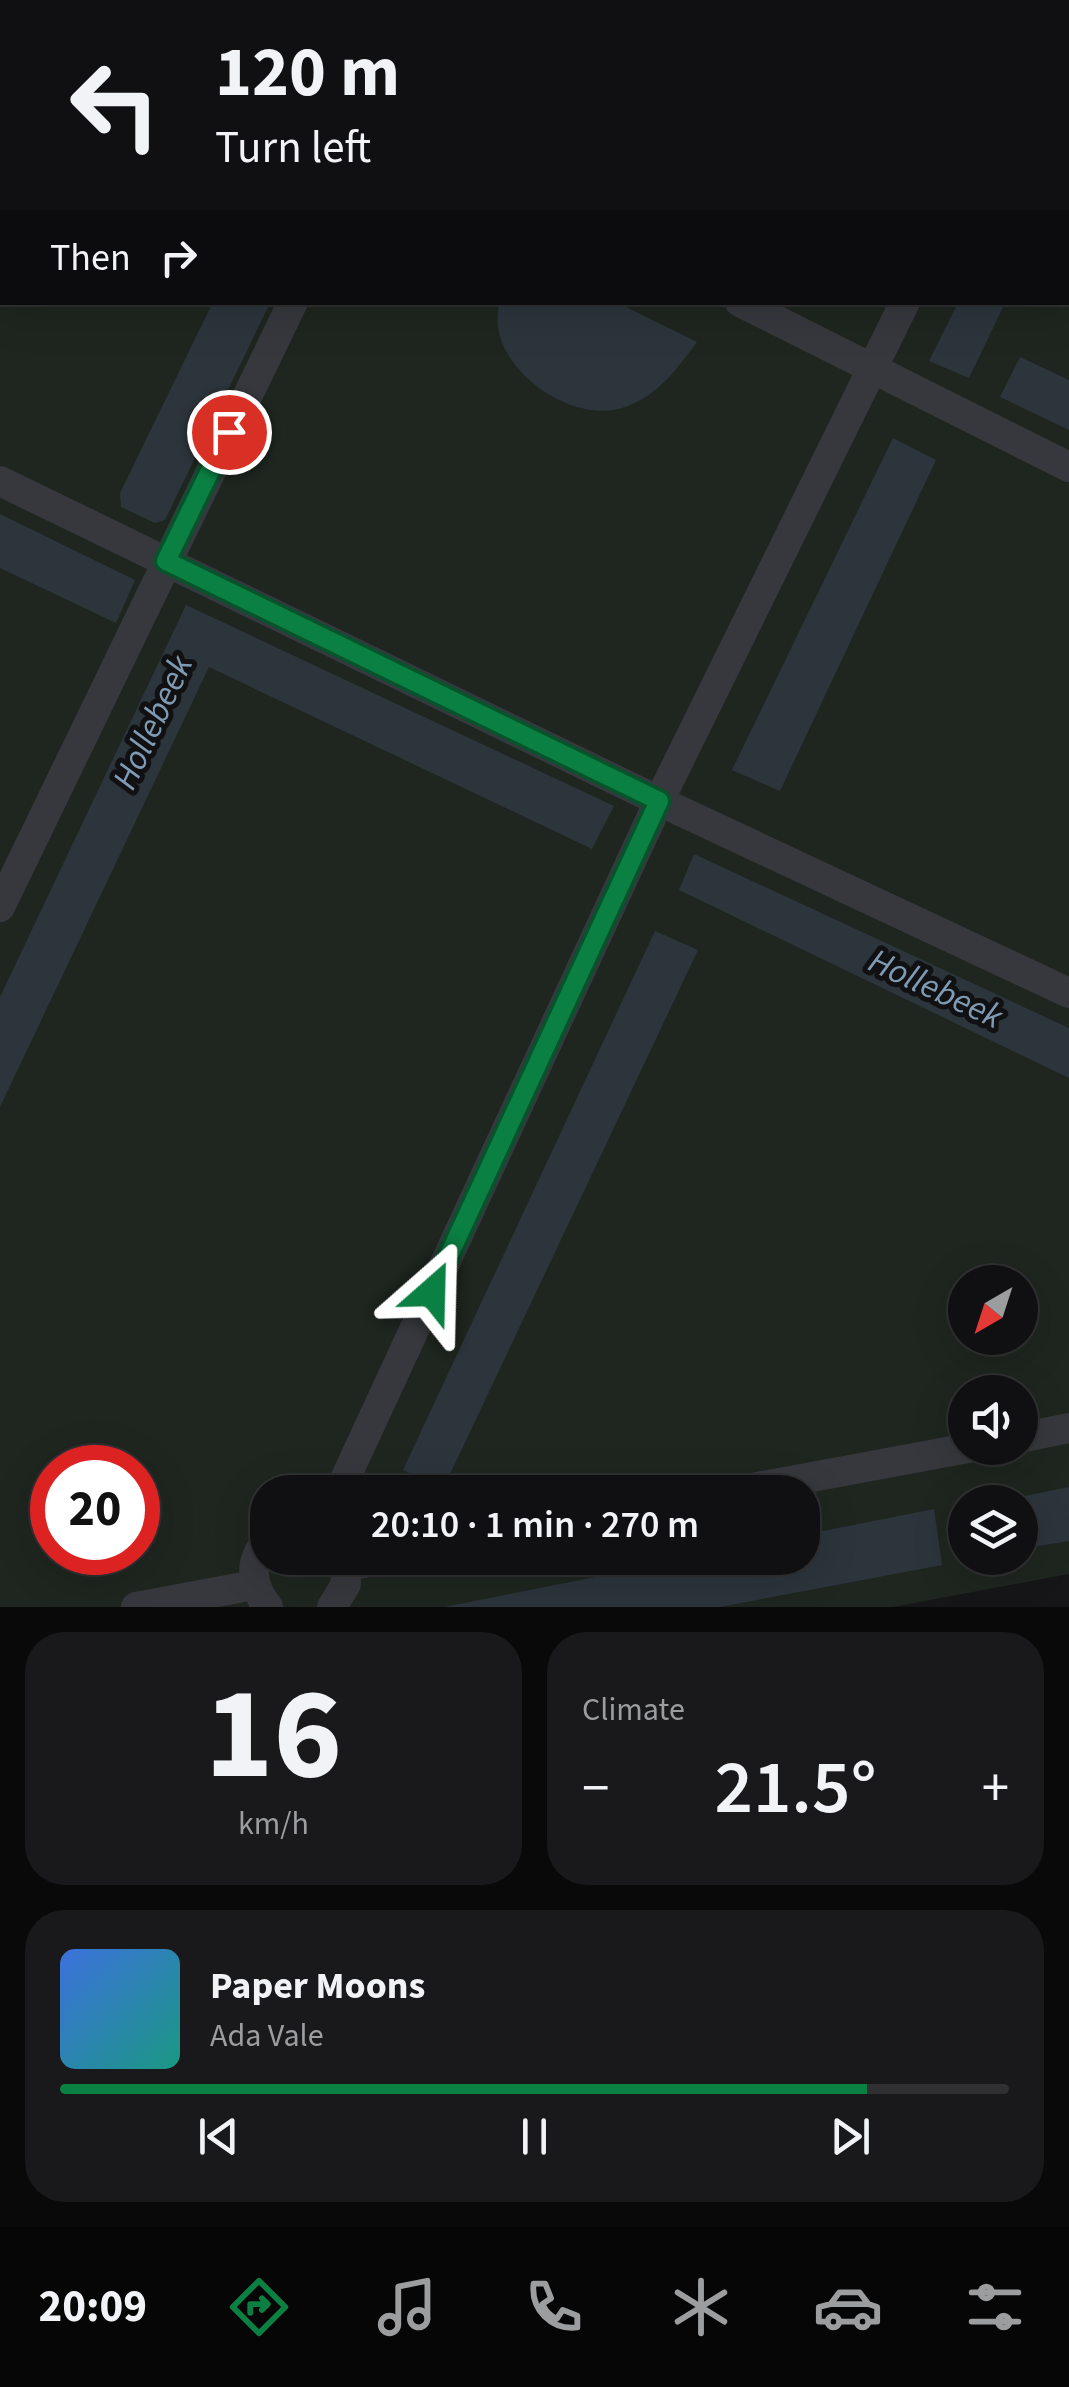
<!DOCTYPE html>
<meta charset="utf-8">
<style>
:root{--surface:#101012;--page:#19191b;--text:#f1f3f6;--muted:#9c9d9f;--line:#303032;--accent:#0b8043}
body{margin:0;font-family:"Source Sans 3",sans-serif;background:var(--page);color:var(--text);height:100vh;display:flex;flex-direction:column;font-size:38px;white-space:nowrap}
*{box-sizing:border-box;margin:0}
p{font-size:32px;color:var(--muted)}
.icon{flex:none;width:55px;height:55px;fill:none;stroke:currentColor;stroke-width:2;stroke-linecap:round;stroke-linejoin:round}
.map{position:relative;height:1607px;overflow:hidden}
.panel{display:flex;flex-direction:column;gap:25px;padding:25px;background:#09090a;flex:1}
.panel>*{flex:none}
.banner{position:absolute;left:0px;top:0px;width:1070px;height:305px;box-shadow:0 10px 40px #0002,0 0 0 2px var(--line);background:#101012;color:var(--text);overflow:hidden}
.needle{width:65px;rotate:219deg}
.controls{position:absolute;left:948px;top:1265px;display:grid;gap:20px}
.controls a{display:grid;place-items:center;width:90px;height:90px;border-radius:50%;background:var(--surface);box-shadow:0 10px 40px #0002,0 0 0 2px var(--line);font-size:50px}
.speed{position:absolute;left:30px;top:1445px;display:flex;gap:20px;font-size:50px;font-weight:700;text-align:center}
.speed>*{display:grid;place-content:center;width:130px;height:130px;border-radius:50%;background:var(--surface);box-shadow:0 10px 40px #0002,0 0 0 2px var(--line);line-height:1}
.speed .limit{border:15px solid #d22;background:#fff;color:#111}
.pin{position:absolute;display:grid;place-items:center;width:85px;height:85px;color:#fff;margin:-42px;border:5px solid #fff;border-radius:50%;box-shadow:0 2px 10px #0007}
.me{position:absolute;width:110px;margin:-55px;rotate:25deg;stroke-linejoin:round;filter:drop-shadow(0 0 8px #0008)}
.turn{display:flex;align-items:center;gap:35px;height:210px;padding:0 50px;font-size:45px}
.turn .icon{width:130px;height:130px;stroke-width:2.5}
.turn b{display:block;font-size:70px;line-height:85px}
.then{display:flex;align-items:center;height:95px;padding:0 50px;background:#0003;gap:20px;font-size:38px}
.big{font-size:75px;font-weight:600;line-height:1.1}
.panel .widget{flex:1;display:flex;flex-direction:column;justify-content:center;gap:15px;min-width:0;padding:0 35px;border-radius:40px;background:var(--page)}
.panel .dial{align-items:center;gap:0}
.dial b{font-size:130px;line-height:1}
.song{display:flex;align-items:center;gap:30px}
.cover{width:120px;height:120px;border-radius:15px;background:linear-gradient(135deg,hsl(220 70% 55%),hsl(170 70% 35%))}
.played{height:10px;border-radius:5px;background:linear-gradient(90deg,var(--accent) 85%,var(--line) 85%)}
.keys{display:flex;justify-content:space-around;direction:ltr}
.heat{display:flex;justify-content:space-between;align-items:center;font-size:55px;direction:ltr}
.panel .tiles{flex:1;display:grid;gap:25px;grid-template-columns:1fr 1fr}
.widget:last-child{grid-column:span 2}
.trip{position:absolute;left:250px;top:1475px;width:570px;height:100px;border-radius:40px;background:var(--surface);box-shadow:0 10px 40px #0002,0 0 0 2px var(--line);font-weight:600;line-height:100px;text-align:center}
.menu{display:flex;height:160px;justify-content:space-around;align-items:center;background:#060607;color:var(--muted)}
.menu .icon{width:70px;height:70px}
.menu .on{color:var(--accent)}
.menu b{font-size:45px;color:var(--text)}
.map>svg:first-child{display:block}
</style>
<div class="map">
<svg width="1069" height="1607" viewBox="0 0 1069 1607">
<rect width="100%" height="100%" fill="#161618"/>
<path fill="#1e261f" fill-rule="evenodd" d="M0 0H1069V1574L893 1607H0ZM2 2H1068V302H2ZM965 1282H1020V1338H965ZM965 1392H1020V1448H965ZM52 1468H138V1552H52ZM268 1492H802V1558H268ZM965 1502H1020V1558H965Z"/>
<g fill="#2c353c">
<path d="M213 302 270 303 165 520 155 523 121 507 120 493Z"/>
<path d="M500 303H618L697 342C676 370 657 397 622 408 567 425 482 361 500 303Z"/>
<path d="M958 303H1005L969 378 929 361Z"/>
<path d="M1020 357 1069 380V430L1000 397Z"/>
<path d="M893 438 936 460 780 791 732 770Z"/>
<path d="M0 514 135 580 116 623 0 568Z"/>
<path d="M186 605 614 806 592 849 209 667 0 1107V997Z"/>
<path d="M694 854 1069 1028V1078L679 890Z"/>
<path d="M655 931 698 950 443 1489 403 1470Z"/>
<path d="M1069 1487V1541L1020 1549V1502H995Z"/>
<path d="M934 1509 942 1565 720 1607H444L692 1558H802L803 1535Z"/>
</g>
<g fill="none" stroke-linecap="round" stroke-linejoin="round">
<g stroke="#37383d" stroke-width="30">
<path d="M98 0 104 2"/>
<path d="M965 0 971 2"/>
<path d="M439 2 441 0"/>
<path d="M1049 2 1051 0"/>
<path d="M740 302 1069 467"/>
<path d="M0 481 659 801 1069 993"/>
<path d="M0 907 293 302"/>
<path d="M1020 1438 1069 1428"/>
<path d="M339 1492 659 801 905 302"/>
<path d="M731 1492 968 1448"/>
<path d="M268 1540C248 1561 251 1586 268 1607"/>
<path d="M347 1566 389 1558"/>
<path d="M136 1607 254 1585"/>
<path d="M332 1607 346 1584 344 1558"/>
</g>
</g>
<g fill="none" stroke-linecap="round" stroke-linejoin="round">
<defs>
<path id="route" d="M229 432 166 561 659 801 432 1292"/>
</defs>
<use href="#route" stroke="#07532c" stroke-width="25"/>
<use href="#route" stroke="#0b8043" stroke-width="18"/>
</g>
<g text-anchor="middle" stroke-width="10" stroke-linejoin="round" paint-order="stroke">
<g font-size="35" font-style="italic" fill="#7f9bb3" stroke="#111113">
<text transform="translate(152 722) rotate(-65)" y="12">Hollebeek</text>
<text transform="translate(936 988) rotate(25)" y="12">Hollebeek</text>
</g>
</g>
</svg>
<div class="controls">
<a><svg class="needle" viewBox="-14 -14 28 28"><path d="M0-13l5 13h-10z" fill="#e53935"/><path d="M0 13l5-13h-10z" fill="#9c9d9f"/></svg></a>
<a><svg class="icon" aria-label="sound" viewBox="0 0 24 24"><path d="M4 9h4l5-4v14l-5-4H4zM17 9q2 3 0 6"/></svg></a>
<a><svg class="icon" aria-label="layers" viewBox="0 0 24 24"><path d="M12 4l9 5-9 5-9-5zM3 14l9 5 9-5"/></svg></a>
</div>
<div class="speed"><div class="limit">20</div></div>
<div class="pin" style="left:229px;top:432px;background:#d93025"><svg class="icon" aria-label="arrive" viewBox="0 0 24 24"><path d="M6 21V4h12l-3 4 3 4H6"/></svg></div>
<svg class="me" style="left:432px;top:1292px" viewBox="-20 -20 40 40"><path d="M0-17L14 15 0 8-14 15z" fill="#0b8043" stroke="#fff" stroke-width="4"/></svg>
<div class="trip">20:10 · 1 min · 270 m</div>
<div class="banner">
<div class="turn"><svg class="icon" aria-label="left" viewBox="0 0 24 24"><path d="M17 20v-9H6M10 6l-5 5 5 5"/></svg><div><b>120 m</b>Turn left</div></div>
<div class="then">Then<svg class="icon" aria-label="right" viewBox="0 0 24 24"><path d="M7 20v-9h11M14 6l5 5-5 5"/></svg></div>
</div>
</div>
<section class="panel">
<div class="tiles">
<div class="widget dial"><b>16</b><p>km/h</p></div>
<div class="widget"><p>Climate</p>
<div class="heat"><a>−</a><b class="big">21.5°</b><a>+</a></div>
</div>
<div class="widget">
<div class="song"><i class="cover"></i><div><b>Paper Moons</b><p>Ada Vale</p></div></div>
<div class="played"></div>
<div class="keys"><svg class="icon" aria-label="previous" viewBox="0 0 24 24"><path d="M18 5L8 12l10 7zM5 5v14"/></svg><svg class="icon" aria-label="pause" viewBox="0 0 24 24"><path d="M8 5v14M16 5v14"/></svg><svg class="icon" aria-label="next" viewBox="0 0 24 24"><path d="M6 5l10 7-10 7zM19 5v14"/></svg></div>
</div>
</div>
</section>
<nav class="menu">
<b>20:09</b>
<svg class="icon on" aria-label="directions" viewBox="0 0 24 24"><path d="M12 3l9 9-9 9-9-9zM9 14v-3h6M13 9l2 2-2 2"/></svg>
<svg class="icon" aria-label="music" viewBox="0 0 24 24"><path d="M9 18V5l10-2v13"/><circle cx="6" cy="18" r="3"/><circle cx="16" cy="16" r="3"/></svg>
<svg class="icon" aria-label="phone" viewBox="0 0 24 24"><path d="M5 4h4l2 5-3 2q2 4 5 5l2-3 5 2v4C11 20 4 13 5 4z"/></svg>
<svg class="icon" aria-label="climate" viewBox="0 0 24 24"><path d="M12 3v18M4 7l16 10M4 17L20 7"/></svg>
<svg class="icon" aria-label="car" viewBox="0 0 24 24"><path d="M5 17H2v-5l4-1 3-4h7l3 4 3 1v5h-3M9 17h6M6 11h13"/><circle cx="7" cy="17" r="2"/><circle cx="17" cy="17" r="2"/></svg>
<svg class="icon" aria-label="filters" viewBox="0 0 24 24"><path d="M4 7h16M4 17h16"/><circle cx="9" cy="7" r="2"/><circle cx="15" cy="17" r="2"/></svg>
</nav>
